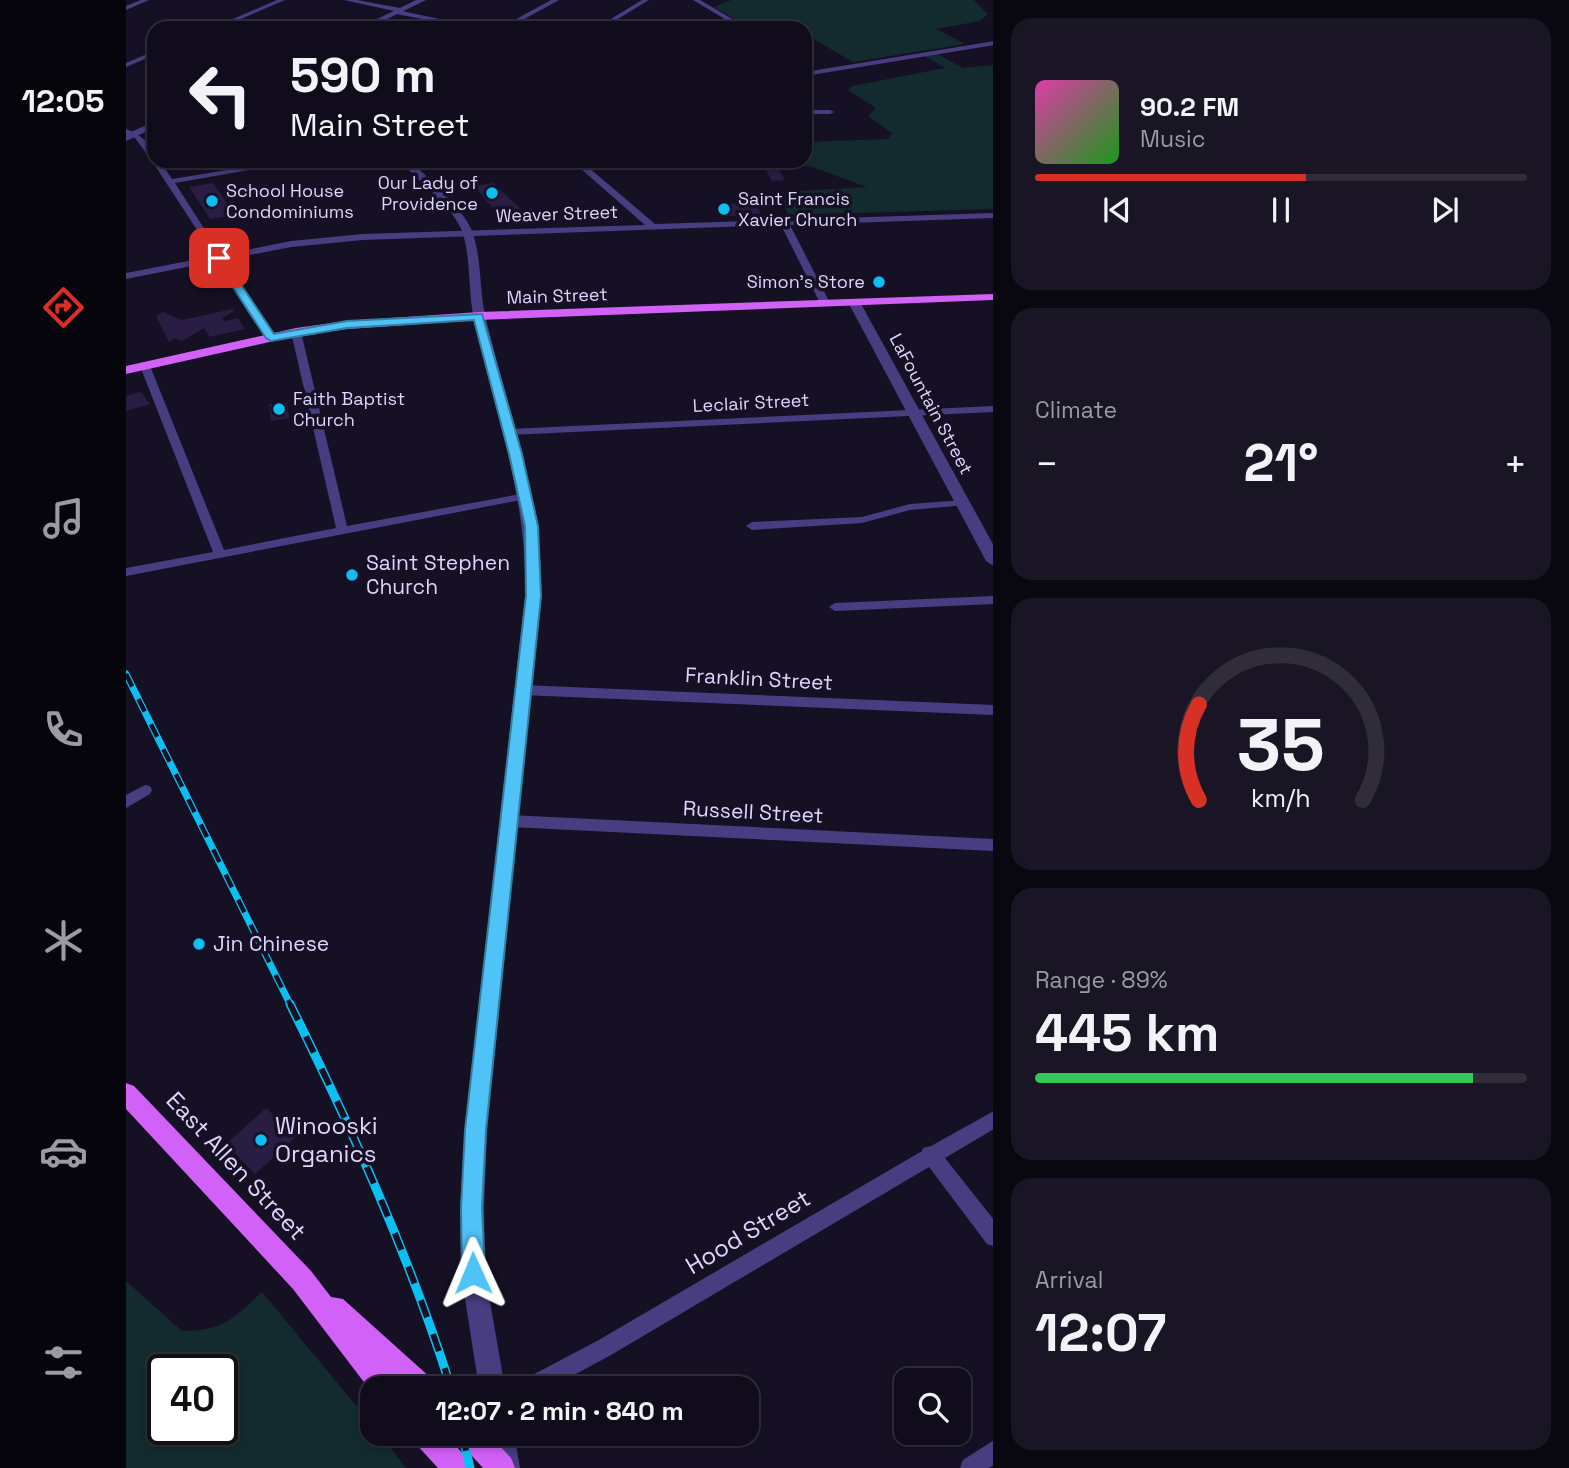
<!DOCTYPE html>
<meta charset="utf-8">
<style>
:root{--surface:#100c1b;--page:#191524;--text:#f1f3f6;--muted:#9c9ba3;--line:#302c3a;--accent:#d93025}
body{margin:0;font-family:"Space Grotesk",sans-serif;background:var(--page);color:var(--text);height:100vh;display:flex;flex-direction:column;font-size:26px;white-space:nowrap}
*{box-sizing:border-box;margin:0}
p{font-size:23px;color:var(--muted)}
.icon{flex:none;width:38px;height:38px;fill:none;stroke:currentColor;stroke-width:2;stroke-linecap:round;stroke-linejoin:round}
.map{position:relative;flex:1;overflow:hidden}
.panel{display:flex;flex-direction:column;gap:18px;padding:18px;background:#09070f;width:576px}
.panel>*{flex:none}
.banner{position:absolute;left:21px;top:21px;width:665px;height:147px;border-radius:21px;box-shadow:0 4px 10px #0003,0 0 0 2px var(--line);background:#100c1b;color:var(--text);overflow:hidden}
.fabs{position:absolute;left:768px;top:1368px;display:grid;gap:14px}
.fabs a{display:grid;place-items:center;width:77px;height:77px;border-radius:14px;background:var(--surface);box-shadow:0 4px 10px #0003,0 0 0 2px var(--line);font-size:35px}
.speed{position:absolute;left:21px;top:1354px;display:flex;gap:14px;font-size:35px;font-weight:700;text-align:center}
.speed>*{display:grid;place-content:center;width:91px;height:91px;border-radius:50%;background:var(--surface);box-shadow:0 4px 10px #0003,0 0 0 2px var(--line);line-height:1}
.speed .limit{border:4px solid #111;border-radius:10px;background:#fff;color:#111}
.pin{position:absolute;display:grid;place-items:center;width:60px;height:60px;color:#fff;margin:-30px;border-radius:14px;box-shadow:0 4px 10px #0006}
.me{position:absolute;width:77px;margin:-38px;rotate:359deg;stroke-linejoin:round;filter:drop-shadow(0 0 5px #0008)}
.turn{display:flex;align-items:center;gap:24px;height:147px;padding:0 28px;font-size:32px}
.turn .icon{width:91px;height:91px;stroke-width:2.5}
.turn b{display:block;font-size:49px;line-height:60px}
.big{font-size:52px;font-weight:700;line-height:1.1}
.panel .card{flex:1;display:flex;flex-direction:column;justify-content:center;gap:10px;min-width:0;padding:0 24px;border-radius:21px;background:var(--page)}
.panel .dial{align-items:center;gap:0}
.dial svg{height:182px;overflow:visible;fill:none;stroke:var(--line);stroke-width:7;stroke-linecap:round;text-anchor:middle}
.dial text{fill:var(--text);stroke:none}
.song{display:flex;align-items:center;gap:21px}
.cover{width:84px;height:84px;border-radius:10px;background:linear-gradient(135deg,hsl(320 70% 55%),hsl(120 70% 35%))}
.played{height:7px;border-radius:4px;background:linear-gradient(90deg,var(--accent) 55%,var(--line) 55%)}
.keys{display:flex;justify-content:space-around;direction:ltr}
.heat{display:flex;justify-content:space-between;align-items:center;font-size:38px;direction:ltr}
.charge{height:10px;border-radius:5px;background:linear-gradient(90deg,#34c759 89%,var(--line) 0)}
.trip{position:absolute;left:234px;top:1376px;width:399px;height:70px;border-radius:21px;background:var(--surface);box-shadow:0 4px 10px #0003,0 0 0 2px var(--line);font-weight:700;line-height:70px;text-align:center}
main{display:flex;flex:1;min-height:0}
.tab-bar{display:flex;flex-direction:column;width:126px;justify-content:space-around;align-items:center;background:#06050b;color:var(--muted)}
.tab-bar .icon{width:49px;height:49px}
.tab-bar .on{color:var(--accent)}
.tab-bar b{font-size:32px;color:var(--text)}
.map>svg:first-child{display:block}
</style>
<main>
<nav class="tab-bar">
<b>12:05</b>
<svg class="icon on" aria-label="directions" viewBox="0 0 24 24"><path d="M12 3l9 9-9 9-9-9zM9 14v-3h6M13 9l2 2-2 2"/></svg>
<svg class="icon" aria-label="music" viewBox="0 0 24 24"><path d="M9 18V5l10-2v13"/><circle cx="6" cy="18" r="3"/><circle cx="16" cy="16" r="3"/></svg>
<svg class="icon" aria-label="phone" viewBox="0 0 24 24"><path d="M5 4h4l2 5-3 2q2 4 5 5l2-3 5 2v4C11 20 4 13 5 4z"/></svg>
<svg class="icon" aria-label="climate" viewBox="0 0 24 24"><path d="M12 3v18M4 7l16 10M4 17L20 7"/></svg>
<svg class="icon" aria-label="car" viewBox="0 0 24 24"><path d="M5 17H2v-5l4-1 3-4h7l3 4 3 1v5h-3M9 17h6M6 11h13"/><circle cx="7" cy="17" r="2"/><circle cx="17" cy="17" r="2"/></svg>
<svg class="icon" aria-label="filters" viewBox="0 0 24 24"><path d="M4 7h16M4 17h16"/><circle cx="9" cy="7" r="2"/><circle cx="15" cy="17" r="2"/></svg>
</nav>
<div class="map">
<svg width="868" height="1468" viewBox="0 0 868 1468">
<rect width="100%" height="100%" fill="#161024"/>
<g fill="#132b2e" fill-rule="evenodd">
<path d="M605 0H848L862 14 854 21 810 29 839 44 727 62 679 34V28H625L588 7Z"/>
<path d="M811 54 837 68 867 65V209L662 215 655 196 660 192 741 187 686 167 643 161H679V142L762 139 766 133 742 116 750 108 722 90 726 86 819 68 798 56Z"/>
<path d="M0 1281 56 1331C97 1331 107 1319 136 1292L247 1426V1433H253L280 1468H0ZM37 1370H96V1430H37Z"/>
</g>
<g fill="#2a1d44">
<path d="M635 161H648L659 180 646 181Z"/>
<path d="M87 183 109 215 84 219 63 187Z"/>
<path d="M367 183 402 216 383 220 376 213 372 214 348 186Z"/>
<path d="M630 203 635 215 604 216 599 204Z"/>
<path d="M107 309 108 311 96 318 98 321 112 318 119 329 84 337 78 328 56 341 50 338 43 342 30 316 37 312 56 320Z"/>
<path d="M15 392 24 404 0 411V396Z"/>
<path d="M161 402 163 418 145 421 143 404Z"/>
<path d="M140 1108 170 1137 129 1174 100 1144Z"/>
</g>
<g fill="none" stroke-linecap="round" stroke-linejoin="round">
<g fill="#483d81" fill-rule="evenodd">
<path d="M15 0H23L0 10V6Z"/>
<path d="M151 0H159L94 28H86Z"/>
<path d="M218 0H231L274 8 276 11 356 28H343L270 14 268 11Z"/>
<path d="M425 0H433L382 28H374Z"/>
<path d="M516 0H523L477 28H470Z"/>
<path d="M567 0H574L622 28H614Z"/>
<path d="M868 41V45L679 76V72Z"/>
<path d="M28 51V55L0 67V63Z"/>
<path d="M679 110H704L708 112 704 114H679Z"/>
<path d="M0 129C14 134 28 145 28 161H34L46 179 156 161H174L49 183 95 255 165 241 237 234 519 225 446 161H455L529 224 868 213V218L664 225 704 303 699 306 694 303 655 225 237 240 165 247 98 260 150 338 145 341 140 338 91 261 0 279V273L88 256 26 161 9 138 0 134Z"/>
<path d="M170 329 175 332 221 526 400 493 406 496 400 499 0 576V568L87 552 14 366 19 363 24 366 98 550 210 528 165 332Z"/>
<path d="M868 406V412L384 435 379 432 384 429Z"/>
<path d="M837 500 841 501V505L784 510 736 523 626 530 620 526 626 522 736 517 784 504Z"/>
<path d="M868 596V604L709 611 703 607 709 603Z"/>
<path d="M396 685 868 705V715L396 695 389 690Z"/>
<path d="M19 785 24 786 26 790 24 794 0 808V795Z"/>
<path d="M384 815 868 839V851L384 827 379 825 377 821 379 817Z"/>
<path d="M868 1111V1129L819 1158 868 1220V1246L861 1244 803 1167 485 1355 424 1388H392L395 1381 471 1341 796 1151 797 1148 805 1146Z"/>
<path d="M868 1440V1465L863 1468H834L837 1460Z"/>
</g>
<g fill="#483d81" fill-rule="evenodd">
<path d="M290 0H300L243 28H233Z"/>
<path d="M28 122V128L0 141V134Z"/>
<path d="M275 161H285C303 180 340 210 347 234 356 261 353 291 360 319 382 411 417 500 415 596L361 1131 358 1208 359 1273 379 1388H353L335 1273 334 1208 339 1131 399 596C402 500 369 411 348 319 342 291 345 261 337 234 330 209 292 182 275 161Z"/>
<path d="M728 299 734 302 868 546V566L860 561 722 302Z"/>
<path d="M361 1433H388L394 1468H366Z"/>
</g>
<g fill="#d261f7" fill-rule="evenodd">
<path d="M868 294V300L353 320 221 329 170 336 0 374V366L170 328 221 321 353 312Z"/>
<path d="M0 1083 8 1086 185 1271 205 1297 217 1299 306 1379 310 1388H277L269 1381 272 1388H247V1394L167 1289 0 1109Z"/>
<path d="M286 1433H318L341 1458 345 1468H312L289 1443Z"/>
<path d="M331 1433H362L385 1458 389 1468H357L334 1443Z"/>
</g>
<defs>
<path id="rail-far1" d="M0 674 165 1006"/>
<g id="rail">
<path d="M164 1004C226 1129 283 1255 325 1388"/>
<path d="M336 1433 344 1468"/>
</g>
</defs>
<use href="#rail-far1" stroke="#0cbff2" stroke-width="7"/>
<use href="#rail" stroke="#0cbff2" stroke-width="9"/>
<use href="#rail-far1" stroke="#161024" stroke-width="4.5" stroke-dasharray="14" stroke-linecap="butt"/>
<use href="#rail" stroke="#161024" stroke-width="6" stroke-dasharray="18" stroke-linecap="butt"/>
</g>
<path fill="#4fc3f7" stroke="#337fa1" stroke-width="2" d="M89 256H96L148 334 221 321 356 314 396 454 412 526 415 596 360 1130 356 1208 359 1273 355 1281 347 1285 339 1281 336 1273 335 1208 339 1130 400 596 399 526 383 454 348 320 221 328 145 341 140 338 88 258Z"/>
<g fill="#0cbff2" stroke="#161024" stroke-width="2.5">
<circle cx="366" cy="193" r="7"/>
<circle cx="86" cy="201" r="7"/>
<circle cx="598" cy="209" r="7"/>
<circle cx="753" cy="282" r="7"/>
<circle cx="153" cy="409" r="7"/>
<circle cx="226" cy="575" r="7"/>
<circle cx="73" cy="944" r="7"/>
<circle cx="135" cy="1140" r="7"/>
</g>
<g text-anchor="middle" stroke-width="7" stroke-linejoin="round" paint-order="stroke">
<g font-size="18" fill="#ded5fd" stroke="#161024" text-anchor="start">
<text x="352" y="189" text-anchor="end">Our Lady of<tspan x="352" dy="21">Providence</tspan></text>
<text x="100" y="197">School House<tspan x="100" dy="21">Condominiums</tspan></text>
<text x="612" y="205">Saint Francis<tspan x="612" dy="21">Xavier Church</tspan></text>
<text x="739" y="288" text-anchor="end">Simon's Store</text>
<text x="167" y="405">Faith Baptist<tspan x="167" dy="21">Church</tspan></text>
</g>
<g font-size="18" fill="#ded5fd" stroke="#161024">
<text transform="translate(431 214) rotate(-2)" y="6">Weaver Street</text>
<text transform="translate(431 296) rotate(-2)" y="6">Main Street</text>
<text transform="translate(625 403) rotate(-3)" y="6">Leclair Street</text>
<text transform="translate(805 404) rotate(62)" y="6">LaFountain Street</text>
</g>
<g font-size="21" fill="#ded5fd" stroke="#161024" text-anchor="start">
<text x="240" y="570">Saint Stephen<tspan x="240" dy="24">Church</tspan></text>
<text x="87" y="951">Jin Chinese</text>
</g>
<g font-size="21" fill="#ded5fd" stroke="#161024">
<text transform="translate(633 679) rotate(3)" y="7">Franklin Street</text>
<text transform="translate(627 812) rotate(3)" y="7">Russell Street</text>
</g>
<g font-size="24" fill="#ded5fd" stroke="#161024" text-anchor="start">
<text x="149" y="1134">Winooski<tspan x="149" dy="28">Organics</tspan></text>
</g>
<g font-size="24" fill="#ded5fd" stroke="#161024">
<text transform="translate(110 1166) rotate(47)" y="8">East Allen Street</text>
<text transform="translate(622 1232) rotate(-31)" y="8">Hood Street</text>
</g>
</g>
</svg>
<div class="fabs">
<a><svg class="icon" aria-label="search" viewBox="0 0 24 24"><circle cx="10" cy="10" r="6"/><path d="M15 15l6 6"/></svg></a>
</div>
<div class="speed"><div class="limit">40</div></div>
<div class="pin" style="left:93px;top:258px;background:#d93025"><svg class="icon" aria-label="arrive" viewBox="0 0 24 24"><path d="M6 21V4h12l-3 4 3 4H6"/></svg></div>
<svg class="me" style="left:347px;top:1273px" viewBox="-20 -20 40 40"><path d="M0-17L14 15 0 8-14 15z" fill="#4fc3f7" stroke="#fff" stroke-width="4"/></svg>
<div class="trip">12:07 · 2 min · 840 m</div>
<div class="banner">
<div class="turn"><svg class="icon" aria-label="left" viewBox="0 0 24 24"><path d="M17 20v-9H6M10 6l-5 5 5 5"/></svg><div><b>590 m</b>Main Street</div></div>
</div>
</div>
<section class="panel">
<div class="card">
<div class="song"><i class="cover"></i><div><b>90.2 FM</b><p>Music</p></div></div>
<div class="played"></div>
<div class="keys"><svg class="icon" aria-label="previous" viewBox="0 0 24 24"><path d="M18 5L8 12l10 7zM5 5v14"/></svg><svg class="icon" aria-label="pause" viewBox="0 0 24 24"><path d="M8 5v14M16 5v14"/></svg><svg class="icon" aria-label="next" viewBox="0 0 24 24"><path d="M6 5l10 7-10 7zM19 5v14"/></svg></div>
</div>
<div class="card"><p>Climate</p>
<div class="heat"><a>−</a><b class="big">21°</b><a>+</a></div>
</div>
<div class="card dial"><svg viewBox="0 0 100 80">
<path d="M14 69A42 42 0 1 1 86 69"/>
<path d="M14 69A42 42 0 0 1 14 27" stroke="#d93025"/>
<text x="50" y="56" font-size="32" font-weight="700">35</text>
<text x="50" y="72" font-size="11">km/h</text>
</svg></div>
<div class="card"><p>Range · 89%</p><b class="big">445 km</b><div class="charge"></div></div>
<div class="card"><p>Arrival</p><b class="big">12:07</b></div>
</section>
</main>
